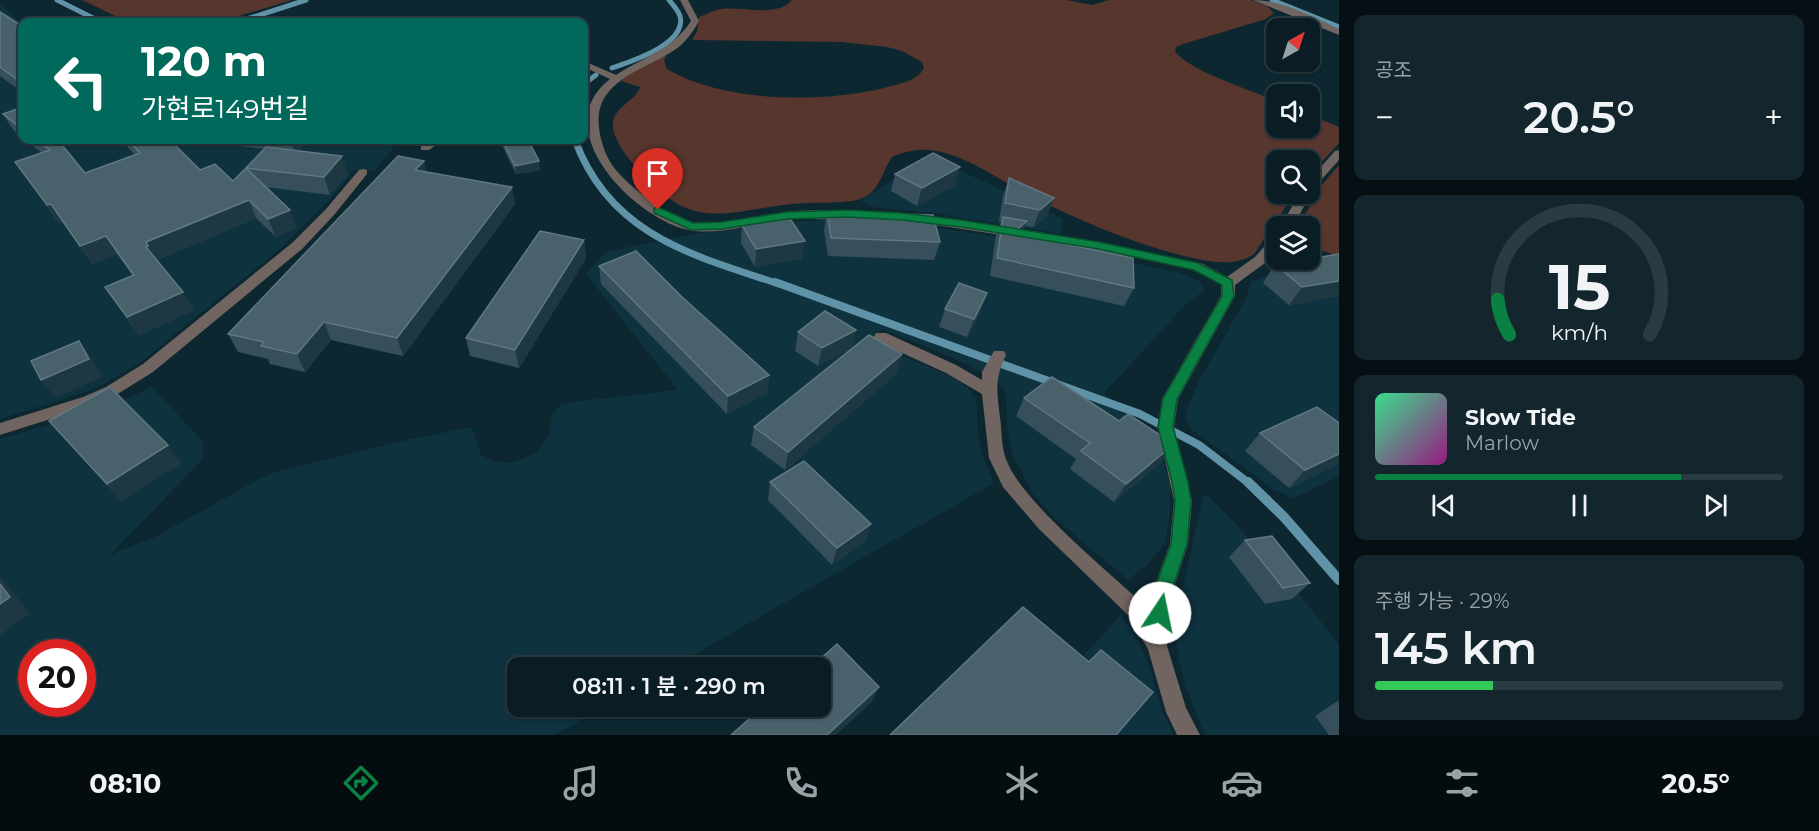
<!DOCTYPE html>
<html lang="ko">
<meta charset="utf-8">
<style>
:root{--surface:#0a1d25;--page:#13262d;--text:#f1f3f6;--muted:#99a2a7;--line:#2a3b42;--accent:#0b8043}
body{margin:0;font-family:Montserrat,"Noto Sans KR",sans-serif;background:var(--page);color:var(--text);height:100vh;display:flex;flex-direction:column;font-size:22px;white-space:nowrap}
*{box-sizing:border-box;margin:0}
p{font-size:20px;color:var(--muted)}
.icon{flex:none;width:33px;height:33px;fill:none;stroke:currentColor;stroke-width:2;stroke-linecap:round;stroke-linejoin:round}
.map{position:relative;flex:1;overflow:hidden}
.details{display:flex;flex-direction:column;gap:15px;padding:15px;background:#061014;width:480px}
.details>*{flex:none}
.banner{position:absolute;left:18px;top:18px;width:570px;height:126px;border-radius:12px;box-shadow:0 2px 4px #0004,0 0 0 2px var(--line);background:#00695c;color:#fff;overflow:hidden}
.needle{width:39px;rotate:39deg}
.fabs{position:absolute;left:1266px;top:18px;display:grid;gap:12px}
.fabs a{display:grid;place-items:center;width:54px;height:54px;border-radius:12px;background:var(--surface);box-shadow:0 2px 4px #0004,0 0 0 2px var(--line);font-size:30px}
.speed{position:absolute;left:18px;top:639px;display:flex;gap:12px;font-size:30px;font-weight:700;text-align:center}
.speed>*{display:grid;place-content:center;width:78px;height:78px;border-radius:50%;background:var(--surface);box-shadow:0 2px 4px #0004,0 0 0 2px var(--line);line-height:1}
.speed .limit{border:9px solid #d22;background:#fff;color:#111}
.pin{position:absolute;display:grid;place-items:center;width:51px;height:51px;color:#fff;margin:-62px -26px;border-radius:50% 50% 50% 0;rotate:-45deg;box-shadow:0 0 6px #0007}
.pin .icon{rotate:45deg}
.me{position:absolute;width:66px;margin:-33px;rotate:11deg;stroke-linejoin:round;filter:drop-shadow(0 0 4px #0008)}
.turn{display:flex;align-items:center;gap:21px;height:126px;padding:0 24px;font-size:27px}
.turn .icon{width:78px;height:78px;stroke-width:2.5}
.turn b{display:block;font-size:42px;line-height:51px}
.big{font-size:45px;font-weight:600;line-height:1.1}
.details .card{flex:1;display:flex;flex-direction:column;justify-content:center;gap:9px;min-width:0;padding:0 21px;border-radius:12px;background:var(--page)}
.details .dial{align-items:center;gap:0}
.dial svg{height:156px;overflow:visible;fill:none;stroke:var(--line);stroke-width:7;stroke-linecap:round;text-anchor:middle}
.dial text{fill:var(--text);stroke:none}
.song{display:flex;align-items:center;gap:18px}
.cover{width:72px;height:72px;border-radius:9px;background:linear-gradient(135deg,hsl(150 70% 55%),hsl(310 70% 35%))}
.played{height:6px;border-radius:3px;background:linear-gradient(90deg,var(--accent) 75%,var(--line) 75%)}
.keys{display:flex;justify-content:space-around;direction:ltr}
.heat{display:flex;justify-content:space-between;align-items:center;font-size:33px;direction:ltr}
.charge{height:9px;border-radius:4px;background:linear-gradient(90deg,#34c759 29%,var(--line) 0)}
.trip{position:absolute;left:507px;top:657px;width:324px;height:60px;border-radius:12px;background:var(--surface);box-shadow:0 2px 4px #0004,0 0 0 2px var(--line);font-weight:600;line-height:60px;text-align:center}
.dock{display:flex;height:96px;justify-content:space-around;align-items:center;background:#040c0f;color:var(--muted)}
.dock .icon{width:42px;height:42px}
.dock .active{color:var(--accent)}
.dock b{font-size:27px;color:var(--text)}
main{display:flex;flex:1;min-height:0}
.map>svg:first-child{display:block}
</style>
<main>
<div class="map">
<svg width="1339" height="735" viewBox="0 0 1339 735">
<rect width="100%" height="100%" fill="#0d2731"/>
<g fill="#0f323f" fill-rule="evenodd">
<path d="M0 4 22 24V140H400L374 171 355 170 323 207 281 248 137 365 95 389 0 419Z"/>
<path d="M951 166 1063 219 1061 234 933 213 872 207 860 200 908 171Z"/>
<path d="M841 219 906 223 1040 243 1181 273 1199 281 1205 290 1186 304 1104 393 1161 451 1170 484V514L1165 543 1148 564 1128 580 1055 518 1033 494 1012 453 1007 426 1006 393 995 379 951 357 882 329 869 342 953 377 968 388 976 400 978 435 982 455 994 483 672 667 518 668V706L604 707 555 735H0V439L107 407 152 387 170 406 204 443 202 460 110 555 155 537 263 477 282 470 411 439 472 427 481 455 492 461 512 463 537 453 549 434 552 414 561 405 580 401 678 390 586 274 605 252 694 234 806 221ZM32 652H82V704H32Z"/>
<path d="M1339 270V476L1294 498 1274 490 1192 430 1186 419 1187 409 1201 377 1246 299 1251 282 1269 275Z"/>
<path d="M1203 496H1208L1229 517 1296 591 1339 644V735H1205L1186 688 1178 656 1176 635 1177 615Z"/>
<path d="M1121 615 1138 641 1150 668 1162 711 1174 735H1010Z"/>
</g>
<g fill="#57362d">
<path d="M82 0H292L219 22H128Z"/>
<path d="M792 0H1066L1092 5 1109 0H1251L1267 6 1274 13 1266 19 1183 44 1176 47 1175 52C1192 72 1251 90 1276 101V128H1310V115L1339 127V143L1310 175V160H1276V194H1294L1254 254C1234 268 1207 261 1184 256 1130 242 1080 221 1031 196 1000 181 970 157 936 151 920 148 906 151 892 157 881 173 880 192 860 199 847 204 808 202 792 204 721 212 693 232 638 170 629 159 614 141 613 127 611 107 636 102 640 87L621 81C632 69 650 60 666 56L664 61 667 69C725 103 821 103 884 88 897 84 917 82 924 68L922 62 902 51 887 47 841 42 692 40 697 31 699 17C707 14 714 10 722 9 742 6 777 18 792 0Z"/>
<path d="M1339 165V256L1310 247V226H1299L1321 186Z"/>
</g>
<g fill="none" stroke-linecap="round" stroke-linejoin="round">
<g stroke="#6093a7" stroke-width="5">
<path d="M57 0 101 22"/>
<path d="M1272 0 1339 27"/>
<path d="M238 22 306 0"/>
<path d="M612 68C632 61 687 44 680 16 678 10 673 5 669 0"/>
<path d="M584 84 596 75"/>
</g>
<path stroke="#6093a7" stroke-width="7" d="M575 140C610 235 692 255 779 284"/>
<path stroke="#6093a7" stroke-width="8" d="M775 282 1140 414 1199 445 1250 484"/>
<path stroke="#6093a7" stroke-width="10" d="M1248 482 1284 517 1339 580"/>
<g fill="#716561" fill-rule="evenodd">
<path d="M680 0H688L699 21C694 30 688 39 680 46 656 65 622 71 605 97 594 113 599 137 606 154 613 170 626 181 639 192 654 204 672 217 690 222 720 230 756 216 785 212 805 210 825 210 845 210L849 211V217C831 221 809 218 790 219 757 222 722 236 689 230 635 219 545 129 610 79L584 67V61L616 75C643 57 673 49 691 21Z"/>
<path d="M1253 0C1282 0 1313 17 1339 29V35Z"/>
<path d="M431 140H443L429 150H421V146Z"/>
<path d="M1339 150V160L1314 188 1310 189V179L1335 151Z"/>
<path d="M363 169 367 170V174L334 215 302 249 153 372 116 395 95 405 0 435V423L83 397 106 387 143 364 292 243 326 209 359 170Z"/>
<path d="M1310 192 1311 194 1293 226H1281L1299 194Z"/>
<path d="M914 214 1099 242 1203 264 1227 277 1255 257 1271 239 1276 238V249L1265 263 1235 285V296L1178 399 1174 427 1192 501 1188 544 1171 596 1167 646 1186 708 1200 735H1177L1166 712 1148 649 1128 615 1039 529 1003 487 989 458 982 394 946 373 876 341 874 337 876 333H886L956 365 982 380V372L994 351H1004L1006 355C994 380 997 391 1000 417 1002 430 1001 446 1006 459 1020 500 1108 571 1142 603L1150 616 1151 596 1170 544 1174 501 1158 427 1162 399 1221 296V285L1194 270 1099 250 910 221 908 218 910 215Z"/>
</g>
</g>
<g fill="#374f5a">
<path d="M0 12 22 26V92L0 76Z"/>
<path d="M22 107V138L14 131 3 114Z"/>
<path d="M25 140H58L85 173 135 155 121 140H170L200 170 233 181 265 149 193 140H308L297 151 348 174 330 195 266 187 297 228 276 237 256 218 157 260 183 292 194 310 139 335 105 287 132 275 117 254 92 264 63 222 59 223 15 162 42 153Z"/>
<path d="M501 140H528L540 170 516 174 502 145Z"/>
<path d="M426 172 515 204 403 356 331 340 305 372 270 364 268 359 238 352 228 334Z"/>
<path d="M895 174 955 185 917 206 891 191Z"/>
<path d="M1009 178 1054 198 1047 216 1033 227 1025 226 1022 235 1134 288 1124 306 990 276 996 235 1001 222 999 221 1003 196Z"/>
<path d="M827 212 940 242 934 260 828 256 824 230Z"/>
<path d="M742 225 802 259 755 267 741 243Z"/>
<path d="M584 240 586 258 519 368 470 356 466 338Z"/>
<path d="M1339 254V296L1289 305 1263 283 1275 264Z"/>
<path d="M599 266 683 298 769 375 767 393 727 414 601 284Z"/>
<path d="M945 309 981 311 967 337 939 327Z"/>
<path d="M856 330 852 348 818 366 795 351 798 332Z"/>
<path d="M897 373 785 470 751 445 754 427Z"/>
<path d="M1024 398 1119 421 1161 462 1114 502 1070 469 1076 459 1016 416Z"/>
<path d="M49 421 181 463 122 501 65 439Z"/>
<path d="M1339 423V463L1289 488 1245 451 1260 433Z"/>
<path d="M770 482 866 541 832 565 768 500Z"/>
<path d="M1245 540 1310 583 1292 599 1265 604 1229 557Z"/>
<path d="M1339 701V735H1329L1315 716 1336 702Z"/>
</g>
<g fill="#1e3842">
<path d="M290 140H308L295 152Z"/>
<path d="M342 156 348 174 330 195 324 177Z"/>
<path d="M424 161 428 178 415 170Z"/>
<path d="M539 161 540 170 516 174 515 166Z"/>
<path d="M960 167 955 185 917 206 922 188Z"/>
<path d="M512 187 515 204 403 356 397 338Z"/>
<path d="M1054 198 1047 216 1033 227 1040 210Z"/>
<path d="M249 200 256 218 157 260 146 247V242Z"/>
<path d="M51 204 63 222 59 223 47 205Z"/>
<path d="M290 210 297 228 276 237 268 219Z"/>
<path d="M1027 221 1020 239 1013 233Z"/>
<path d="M106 236 117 254 92 264 80 246Z"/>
<path d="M584 240 586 258 519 368 515 350Z"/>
<path d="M805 241 802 259 755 267 756 249Z"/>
<path d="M1339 281V296L1289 305 1302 287Z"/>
<path d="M183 292 194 310 139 335 127 317Z"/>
<path d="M987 293 981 311 967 337 974 319Z"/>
<path d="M324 322 331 340 305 372 297 354Z"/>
<path d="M856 330 852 348 818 366 822 348Z"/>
<path d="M79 341 92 359 102 377 56 398 41 380Z"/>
<path d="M902 354 897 373 785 470 788 452Z"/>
<path d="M769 375 767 393 727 414 728 396Z"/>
<path d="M1174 444 1161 462 1114 502 1126 484Z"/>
<path d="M168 445 181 463 122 501 107 484Z"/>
<path d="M1339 454V463L1289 488 1305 470Z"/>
<path d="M871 524 866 541 832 565 837 548Z"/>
<path d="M0 576 30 614 0 635Z"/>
<path d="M879 687 872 702 836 735H827Z"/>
</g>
<g fill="#49616b" stroke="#617781" stroke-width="1.5">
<path d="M0 12 22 26V83L0 67Z"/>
<path d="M22 107V129L3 114Z"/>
<path d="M37 140H58L85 173 140 153 128 140H170L200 170 215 164 233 181 246 168 290 210 268 219 249 200 146 242 148 246 146 247 183 292 127 317 105 287 134 275 106 236 80 246 51 204 47 205 15 162 50 150Z"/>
<path d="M502 140H528L539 161 515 166Z"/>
<path d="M266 147 342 156 324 177 246 168Z"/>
<path d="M933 153 960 167 922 188 895 174Z"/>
<path d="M398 156 424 161 415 170 512 187 397 338 324 322 297 354 261 346 264 342 228 334Z"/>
<path d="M1009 178 1054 198 1040 210 1005 203Z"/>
<path d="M827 212 933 215 940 242 831 238Z"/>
<path d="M789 217 805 241 756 249 742 225Z"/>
<path d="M1003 217 1027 221 1013 233 1133 258 1134 288 997 258Z"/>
<path d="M540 231 584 240 515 350 466 338Z"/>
<path d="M636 251 683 298 769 375 728 396 599 266Z"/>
<path d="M1338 254H1339V281L1302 287 1275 264 1304 260H1310V259Z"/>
<path d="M959 283 987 293 974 319 945 309Z"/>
<path d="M825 311 856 330 822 348 798 332Z"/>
<path d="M869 335 902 354 788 452 754 427Z"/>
<path d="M79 341 89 359 41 380 31 361Z"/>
<path d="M1052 377 1119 421 1128 414 1174 444 1126 484 1081 451 1090 443 1024 398Z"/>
<path d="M110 387 168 445 107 484 49 421Z"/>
<path d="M1317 407 1339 423V454L1305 470 1260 433Z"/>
<path d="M804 461 871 524 837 548 770 482Z"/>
<path d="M1272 536 1310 583 1283 588 1245 540Z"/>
<path d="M0 584 10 597 0 604Z"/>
<path d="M1023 607 1089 662 1101 650 1153 692 1116 735H890Z"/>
<path d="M837 644 879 687 827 735H731L764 706H820V668H810Z"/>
</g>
<path fill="#0b8043" stroke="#07532c" stroke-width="1.5" d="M658 207 693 223 722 222 787 212 847 210 902 213 961 220 1099 242 1198 263 1232 280 1234 296 1177 399 1173 427 1188 482 1191 501 1187 544 1170 596 1166 619 1160 621 1154 619 1151 613 1152 596 1171 544 1175 501 1172 482 1158 427 1163 399 1222 296V285L1194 270 1099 249 961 227 902 220 847 217 787 219 722 229 691 230 654 213V208Z"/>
</svg>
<div class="fabs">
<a><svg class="needle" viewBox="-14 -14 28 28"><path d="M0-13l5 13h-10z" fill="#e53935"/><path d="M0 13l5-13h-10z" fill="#99a2a7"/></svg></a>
<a><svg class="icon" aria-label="sound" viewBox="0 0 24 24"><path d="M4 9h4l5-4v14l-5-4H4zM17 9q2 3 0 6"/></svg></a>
<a><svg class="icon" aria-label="search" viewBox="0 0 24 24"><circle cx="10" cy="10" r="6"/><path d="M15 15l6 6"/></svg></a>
<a><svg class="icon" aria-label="layers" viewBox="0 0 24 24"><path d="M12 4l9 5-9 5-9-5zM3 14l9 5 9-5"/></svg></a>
</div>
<div class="speed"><div class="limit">20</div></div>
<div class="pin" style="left:658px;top:210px;background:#d93025"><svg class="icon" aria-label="arrive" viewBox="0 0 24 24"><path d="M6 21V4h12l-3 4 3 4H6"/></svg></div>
<svg class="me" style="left:1160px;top:613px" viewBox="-20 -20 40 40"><circle r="19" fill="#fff"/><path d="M0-13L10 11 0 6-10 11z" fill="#0b8043"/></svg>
<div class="trip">08:11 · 1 분 · 290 m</div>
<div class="banner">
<div class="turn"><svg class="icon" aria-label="left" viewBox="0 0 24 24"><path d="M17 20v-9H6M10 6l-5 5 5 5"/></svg><div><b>120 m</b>가현로149번길</div></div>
</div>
</div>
<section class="details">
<div class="card"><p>공조</p>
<div class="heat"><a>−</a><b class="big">20.5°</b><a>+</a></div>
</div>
<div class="card dial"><svg viewBox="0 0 100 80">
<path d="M14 69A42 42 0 1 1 86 69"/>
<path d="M14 69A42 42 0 0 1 8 51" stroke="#0b8043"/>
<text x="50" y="56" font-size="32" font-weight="700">15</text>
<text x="50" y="72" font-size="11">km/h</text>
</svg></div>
<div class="card">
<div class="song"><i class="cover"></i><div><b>Slow Tide</b><p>Marlow</p></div></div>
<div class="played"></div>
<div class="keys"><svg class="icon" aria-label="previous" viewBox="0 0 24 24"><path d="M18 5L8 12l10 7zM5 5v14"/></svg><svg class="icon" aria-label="pause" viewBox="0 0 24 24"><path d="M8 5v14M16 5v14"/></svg><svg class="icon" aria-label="next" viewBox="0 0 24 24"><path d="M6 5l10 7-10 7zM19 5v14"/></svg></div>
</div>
<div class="card"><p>주행 가능 · 29%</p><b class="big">145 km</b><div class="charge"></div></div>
</section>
</main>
<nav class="dock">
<b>08:10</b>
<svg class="icon active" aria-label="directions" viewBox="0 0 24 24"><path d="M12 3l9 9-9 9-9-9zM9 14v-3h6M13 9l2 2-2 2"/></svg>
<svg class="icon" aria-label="music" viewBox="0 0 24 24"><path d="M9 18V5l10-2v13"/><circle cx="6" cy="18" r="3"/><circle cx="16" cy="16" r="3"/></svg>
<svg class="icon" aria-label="phone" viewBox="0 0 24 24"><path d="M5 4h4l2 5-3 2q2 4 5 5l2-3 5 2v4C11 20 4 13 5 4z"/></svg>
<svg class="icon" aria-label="climate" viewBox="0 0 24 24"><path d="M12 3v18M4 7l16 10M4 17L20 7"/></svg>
<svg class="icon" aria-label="car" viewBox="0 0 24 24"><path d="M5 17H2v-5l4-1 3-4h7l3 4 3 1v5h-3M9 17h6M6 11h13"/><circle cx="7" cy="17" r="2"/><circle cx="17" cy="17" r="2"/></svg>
<svg class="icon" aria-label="filters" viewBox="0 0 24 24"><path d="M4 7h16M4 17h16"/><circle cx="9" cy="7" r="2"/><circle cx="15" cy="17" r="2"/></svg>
<b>20.5°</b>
</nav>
